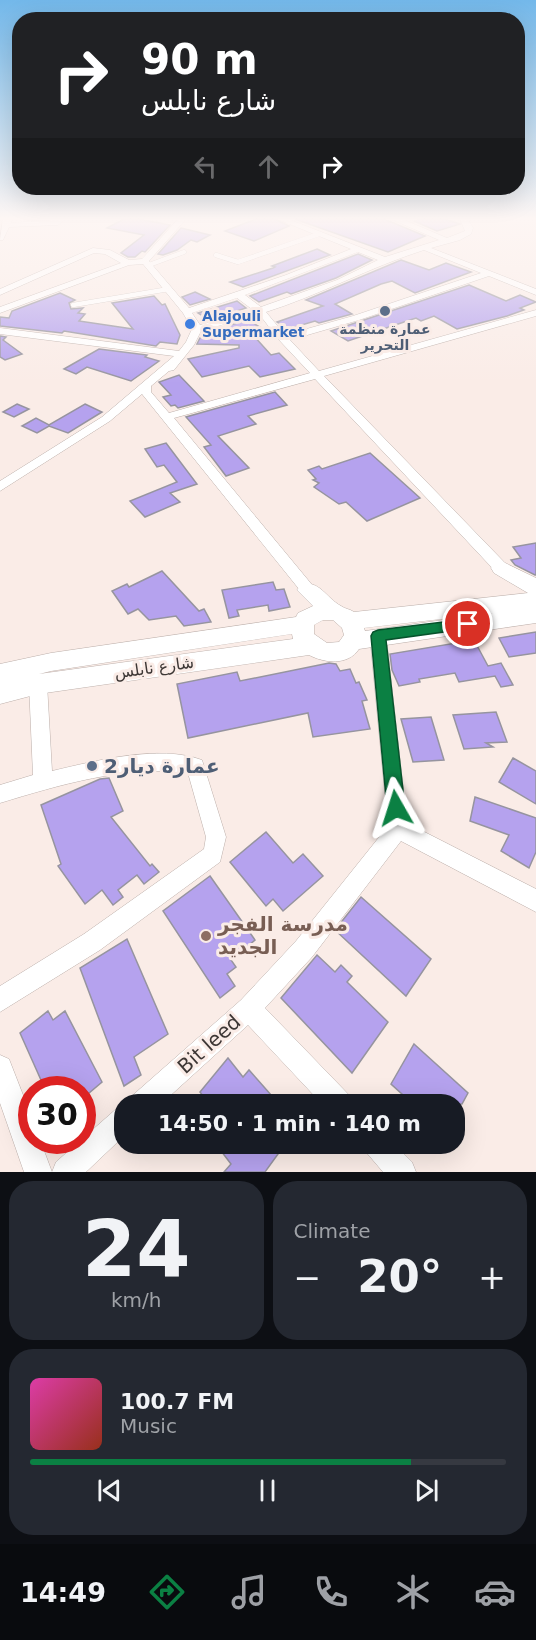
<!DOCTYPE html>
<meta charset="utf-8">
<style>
:root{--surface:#171b24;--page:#242831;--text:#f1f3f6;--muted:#9ea1a6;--line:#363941;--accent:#0b8043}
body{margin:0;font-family:"DejaVu Sans","Noto Naskh Arabic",sans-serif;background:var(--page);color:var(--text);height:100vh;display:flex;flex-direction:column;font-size:22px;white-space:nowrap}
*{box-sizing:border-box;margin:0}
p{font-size:20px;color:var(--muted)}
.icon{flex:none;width:33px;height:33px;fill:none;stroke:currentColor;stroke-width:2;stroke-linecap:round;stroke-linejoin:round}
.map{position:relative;height:1172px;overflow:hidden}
.drawer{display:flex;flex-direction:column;gap:9px;padding:9px;background:#0d0f14;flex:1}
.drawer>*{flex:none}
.hud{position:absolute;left:12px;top:12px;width:513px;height:183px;border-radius:24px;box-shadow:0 6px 24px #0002;background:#202124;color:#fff;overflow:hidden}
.speed{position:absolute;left:18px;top:1076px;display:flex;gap:12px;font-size:30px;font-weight:700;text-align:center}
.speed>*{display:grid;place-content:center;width:78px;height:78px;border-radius:50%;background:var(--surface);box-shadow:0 6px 24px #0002;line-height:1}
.speed .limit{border:9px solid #d22;background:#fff;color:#111}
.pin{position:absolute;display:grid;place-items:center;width:51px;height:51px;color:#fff;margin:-26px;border:3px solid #fff;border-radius:50%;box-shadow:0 2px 6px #0007}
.me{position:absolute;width:66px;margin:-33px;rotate:354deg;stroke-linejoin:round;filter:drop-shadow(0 0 4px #0008)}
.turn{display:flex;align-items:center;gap:21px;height:126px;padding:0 30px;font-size:27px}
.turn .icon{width:78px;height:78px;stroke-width:2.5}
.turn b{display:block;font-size:42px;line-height:51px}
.lanes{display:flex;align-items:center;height:57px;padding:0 30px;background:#0003;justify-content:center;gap:30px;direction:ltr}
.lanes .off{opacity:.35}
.big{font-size:45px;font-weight:800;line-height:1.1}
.drawer .card{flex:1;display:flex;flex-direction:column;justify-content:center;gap:9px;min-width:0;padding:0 21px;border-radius:24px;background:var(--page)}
.drawer .dial{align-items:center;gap:0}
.dial b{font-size:78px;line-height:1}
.song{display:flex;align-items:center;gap:18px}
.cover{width:72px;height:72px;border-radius:9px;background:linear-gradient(135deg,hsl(320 70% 55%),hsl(10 70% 35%))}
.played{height:6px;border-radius:3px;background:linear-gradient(90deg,var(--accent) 80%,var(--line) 80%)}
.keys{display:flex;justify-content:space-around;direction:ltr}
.heat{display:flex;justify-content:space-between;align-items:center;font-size:33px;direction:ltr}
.drawer .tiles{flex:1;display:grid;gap:9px;grid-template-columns:1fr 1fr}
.card:last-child{grid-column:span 2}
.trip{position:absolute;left:114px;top:1094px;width:351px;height:60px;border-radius:24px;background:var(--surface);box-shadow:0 6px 24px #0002;font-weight:800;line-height:60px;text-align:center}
.dock{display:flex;height:96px;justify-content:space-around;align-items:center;background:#090b0e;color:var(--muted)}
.dock .icon{width:42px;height:42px}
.dock .active{color:var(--accent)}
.dock b{font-size:27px;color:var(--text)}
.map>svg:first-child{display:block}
</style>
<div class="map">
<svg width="536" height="1172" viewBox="0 0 536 1172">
<rect width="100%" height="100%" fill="#faece7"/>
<g fill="#b5a2ee" stroke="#96949f" stroke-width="1.5">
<path d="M124 219H138L170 225 145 252 142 251 135 257H128L121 253 144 235 107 228Z"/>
<path d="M256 219H275L289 226 254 241 225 231Z"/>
<path d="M295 219H384L425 236 388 252Z"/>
<path d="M420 219H445L460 224 437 231 414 221Z"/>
<path d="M181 228 210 235 197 242 191 240 177 250 163 255 158 254Z"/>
<path d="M317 249 330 255 243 287 230 282 273 268 275 267 272 266Z"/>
<path d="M358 254 372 260 336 278 291 294 287 292 259 302 250 296Z"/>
<path d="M401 260 429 270 446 263 471 272 415 293 392 281 381 284 335 304 352 314 319 323 315 321 288 329 277 322 323 306 306 300Z"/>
<path d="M469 285 506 301 520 295 536 302 520 308 524 310 507 316 457 329 434 316 421 321 416 318 404 322 348 341 331 331Z"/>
<path d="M195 292 210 299 190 305 182 297Z"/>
<path d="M60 293 75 300 69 303 71 309 83 308 78 313 85 314 79 321 133 329 112 303 154 296 162 305 165 304 180 335 177 344 160 342 156 346 64 331 62 333 0 326V317L9 318 12 311Z"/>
<path d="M237 301 246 308 209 320 198 313Z"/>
<path d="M248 320 265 330 252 334 271 355 279 353 295 369 260 377 249 366 202 377 188 359 239 348V345L197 344 200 338 228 332 220 328Z"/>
<path d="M0 336 6 337 3 340 22 354 5 360 0 357Z"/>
<path d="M99 349 147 355 145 357 159 361 131 381 87 367 76 374 64 369Z"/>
<path d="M179 375 204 401 178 408 175 405 171 406 163 397 171 395 159 382Z"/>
<path d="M275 392 287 405 248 416 256 424 218 436 249 468 226 476 204 447 211 445 186 417Z"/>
<path d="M17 404 29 409 14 417 3 412Z"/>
<path d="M85 404 102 412 68 433 49 426 37 433 22 426 36 418 49 425Z"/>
<path d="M166 443 197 484 170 493 180 502 145 517 130 501 177 482 164 465 157 467 145 449Z"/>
<path d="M370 453 420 498 367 521 346 502 339 504 314 487 319 483 313 480 316 479 308 470 319 466 322 469Z"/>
<path d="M536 543V575H535L515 565 511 560 521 558 513 547Z"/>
<path d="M162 571 199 611 204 609 211 622 184 626 176 616 149 620 138 609 128 614 112 591 127 584 129 587Z"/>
<path d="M273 582 276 590 284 589 290 607 269 611 268 605 237 610 239 616 229 618 222 590Z"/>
<path d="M536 632V653L509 657 499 638Z"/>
<path d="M474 640 488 666 501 663 513 685 501 687 495 676 459 682 455 673 419 679 420 682 399 686 392 670 390 654Z"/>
<path d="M329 663 336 664 340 671 350 669 356 683 359 682 367 700 362 701 370 729 313 737 308 713 188 738 177 684 237 672 240 681Z"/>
<path d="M496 712 507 742 486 743 493 747 464 749 453 715Z"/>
<path d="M431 717 444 760 413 762 401 719Z"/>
<path d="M513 758 536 771V804L499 782Z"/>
<path d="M109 778 123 811 111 817 150 866 152 864 159 872 144 884 137 875 118 890 123 897 113 905 102 890 85 904 58 866 61 864 41 805 100 779Z"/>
<path d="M475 797 536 818V852L529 868 501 851 509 835 470 821Z"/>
<path d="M266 832 293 863 303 854 323 876 283 911 273 899 266 906 230 862Z"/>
<path d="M210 876 255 940 231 960 236 967 227 974 235 986 220 998 163 911Z"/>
<path d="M361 897 431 959 406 996 335 930Z"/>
<path d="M127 939 168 1034 134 1057 141 1075 124 1086 80 968Z"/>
<path d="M317 955 335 972 341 965 352 976 347 982 388 1022 352 1073 281 998Z"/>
<path d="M48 1011 53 1020 65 1011 102 1082 82 1099V1089H45L20 1033Z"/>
<path d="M414 1044 468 1093 462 1104H413L391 1084Z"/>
<path d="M228 1058 243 1077 249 1070 279 1104H209L200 1092Z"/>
<path d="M215 1143H286L265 1172H224L231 1164Z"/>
</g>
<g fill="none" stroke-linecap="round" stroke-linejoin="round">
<defs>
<g id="service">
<path d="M216 255 238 262 319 234"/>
<path d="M149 265 184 252"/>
<path d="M73 305 169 289"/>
</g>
<g id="minor">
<path d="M3 219H11V223L65 219 58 225 9 227 3 240H0Z"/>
<path d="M178 219H186L149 261 189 308 286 275 351 249 277 219H288L385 257 439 240 391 219H402L447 238 465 231 460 219H468L473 228 471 234 460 240 431 248 536 289V295L489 276 359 320 290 340 319 371 536 310V316L324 376 506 564 508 568 506 572H496L315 379 174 418 313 586 316 590 313 594H303L142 394 110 421 0 491V481L102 417 174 356 0 334V328L179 351 186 342 192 329 183 313 143 264 129 265 0 313V307L121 263 105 254 94 253 0 295V289L93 248 110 250 129 260 142 259ZM424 250 481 273 353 316 285 335 266 312C320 295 370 267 424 250ZM358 252 378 260 337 280 261 307 245 295ZM237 298 253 310 200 325 192 313ZM259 314 280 341 310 373 169 413 151 392V386L169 371 174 370 194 345 201 331Z"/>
<path d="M378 630 384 632 386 636 407 823 536 889V912L401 841 312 957 265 1008 349 1095 353 1104H322L248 1025 161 1104H129L133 1095 241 1000 296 941 388 826 370 636 372 632Z"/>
<path d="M38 677 44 679 47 684 52 771C95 761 159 744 202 760L226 837 220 862 100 950 0 1012V986L84 934 204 849 206 837 188 773C125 765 59 785 0 803V785L33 775 29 684 32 679Z"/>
<path d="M0 1055 9 1059 32 1118V1140H40L52 1172H24L0 1103Z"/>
<path d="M124 1106V1136L86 1172H52L56 1162 115 1110Z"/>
<path d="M362 1143H393L412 1162 416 1172H383L366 1152Z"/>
</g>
<path id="secondary" d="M501 561 536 578V623L359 649C348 666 324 663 309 655L38 694 0 704V684L28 677 0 684V664L51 653 296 617 298 613 313 606 297 590 301 585C319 579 326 598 341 606 345 609 350 609 354 612L528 593 494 573 491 568 494 563ZM493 613 365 631 364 628ZM323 620H333L342 628 344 635 339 642 327 643 314 634V625ZM292 634 293 639 39 674 51 671Z"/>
</defs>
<use href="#service" stroke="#bcafaa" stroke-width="5"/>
<use href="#minor" stroke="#bcafaa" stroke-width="1"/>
<use href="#secondary" stroke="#bcafaa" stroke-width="1"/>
<use href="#service" stroke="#fff" stroke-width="4.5"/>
<use href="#minor" fill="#fff" fill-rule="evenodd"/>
<use href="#secondary" fill="#fff" fill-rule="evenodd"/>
</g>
<linearGradient id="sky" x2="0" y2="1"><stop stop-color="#73b8ea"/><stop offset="0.57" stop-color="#fdf6f4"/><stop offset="1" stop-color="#fdf6f4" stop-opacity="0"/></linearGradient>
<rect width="536" height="383" fill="url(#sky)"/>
<path fill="#0b8043" stroke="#07532c" stroke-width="1.5" d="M468 619 475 624 473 628 386 640 405 808 402 814 396 816 390 814 387 808 371 636 373 632 378 630Z"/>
<g fill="#5c6f8a" stroke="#faece7" stroke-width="2">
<circle cx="385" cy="311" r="6"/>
<circle cx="92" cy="766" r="6"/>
</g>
<circle fill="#3f7fe0" stroke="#faece7" stroke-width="2" cx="190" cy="324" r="6"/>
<circle fill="#8d6e63" stroke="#faece7" stroke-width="2" cx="206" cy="936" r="6"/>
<g text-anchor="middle" stroke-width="6" stroke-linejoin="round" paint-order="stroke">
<g font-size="14" font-weight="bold" fill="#366cbe" stroke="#faece7" text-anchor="start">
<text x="202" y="321">Alajouli<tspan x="202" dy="16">Supermarket</tspan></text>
</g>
<g font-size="14" font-weight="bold" fill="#4e5e75" stroke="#faece7">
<text x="385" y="334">عمارة منظمة<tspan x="385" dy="16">التحرير</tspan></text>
</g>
<g font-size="16" fill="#3d3735" stroke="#faece7">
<text transform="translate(154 667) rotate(-8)" y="6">شارع نابلس</text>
</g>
<g font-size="20" font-weight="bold" fill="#4e5e75" stroke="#faece7" text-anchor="start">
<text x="104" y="773">عمارة ديار2</text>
</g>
<g font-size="20" font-weight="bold" fill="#785e54" stroke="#faece7" text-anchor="start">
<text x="218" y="931">مدرسة الفجر<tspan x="218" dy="23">الجديد</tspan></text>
</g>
<g font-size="20" fill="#3d3735" stroke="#faece7">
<text transform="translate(209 1044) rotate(-42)" y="7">Bit leed</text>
</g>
</g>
</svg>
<div class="speed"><div class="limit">30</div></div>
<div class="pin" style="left:468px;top:624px;background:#d93025"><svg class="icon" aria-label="arrive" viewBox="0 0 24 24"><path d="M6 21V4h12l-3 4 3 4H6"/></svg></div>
<svg class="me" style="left:396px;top:808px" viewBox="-20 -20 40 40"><path d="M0-17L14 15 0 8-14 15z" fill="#0b8043" stroke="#fff" stroke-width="4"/></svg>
<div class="trip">14:50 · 1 min · 140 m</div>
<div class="hud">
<div class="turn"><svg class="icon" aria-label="right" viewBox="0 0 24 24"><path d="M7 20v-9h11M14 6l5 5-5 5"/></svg><div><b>90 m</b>شارع نابلس</div></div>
<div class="lanes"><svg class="icon off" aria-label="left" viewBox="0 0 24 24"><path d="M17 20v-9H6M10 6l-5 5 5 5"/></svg><svg class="icon off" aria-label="ahead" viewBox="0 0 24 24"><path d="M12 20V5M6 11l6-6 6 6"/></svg><svg class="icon" aria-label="right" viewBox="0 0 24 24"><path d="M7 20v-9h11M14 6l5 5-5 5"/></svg></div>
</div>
</div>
<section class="drawer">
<div class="tiles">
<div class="card dial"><b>24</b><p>km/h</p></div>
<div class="card"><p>Climate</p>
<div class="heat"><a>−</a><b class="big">20°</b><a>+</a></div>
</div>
<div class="card">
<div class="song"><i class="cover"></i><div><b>100.7 FM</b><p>Music</p></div></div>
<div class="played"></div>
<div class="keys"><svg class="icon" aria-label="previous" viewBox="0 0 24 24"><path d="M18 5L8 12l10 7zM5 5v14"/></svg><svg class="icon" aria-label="pause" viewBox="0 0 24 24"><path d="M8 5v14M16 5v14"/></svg><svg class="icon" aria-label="next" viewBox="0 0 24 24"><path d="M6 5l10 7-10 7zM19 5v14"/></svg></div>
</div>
</div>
</section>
<nav class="dock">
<b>14:49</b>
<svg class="icon active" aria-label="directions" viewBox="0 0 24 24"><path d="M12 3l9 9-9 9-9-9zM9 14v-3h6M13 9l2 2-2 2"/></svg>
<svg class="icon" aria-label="music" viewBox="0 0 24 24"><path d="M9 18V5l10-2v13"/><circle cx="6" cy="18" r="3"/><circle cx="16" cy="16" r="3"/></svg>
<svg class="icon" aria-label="phone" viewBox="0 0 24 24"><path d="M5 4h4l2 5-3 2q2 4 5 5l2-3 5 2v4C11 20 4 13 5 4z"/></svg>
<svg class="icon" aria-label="climate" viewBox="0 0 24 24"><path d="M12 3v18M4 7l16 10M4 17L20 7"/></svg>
<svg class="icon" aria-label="car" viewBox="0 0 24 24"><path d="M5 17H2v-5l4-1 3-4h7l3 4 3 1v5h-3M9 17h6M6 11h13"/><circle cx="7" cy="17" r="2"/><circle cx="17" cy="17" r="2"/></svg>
</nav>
